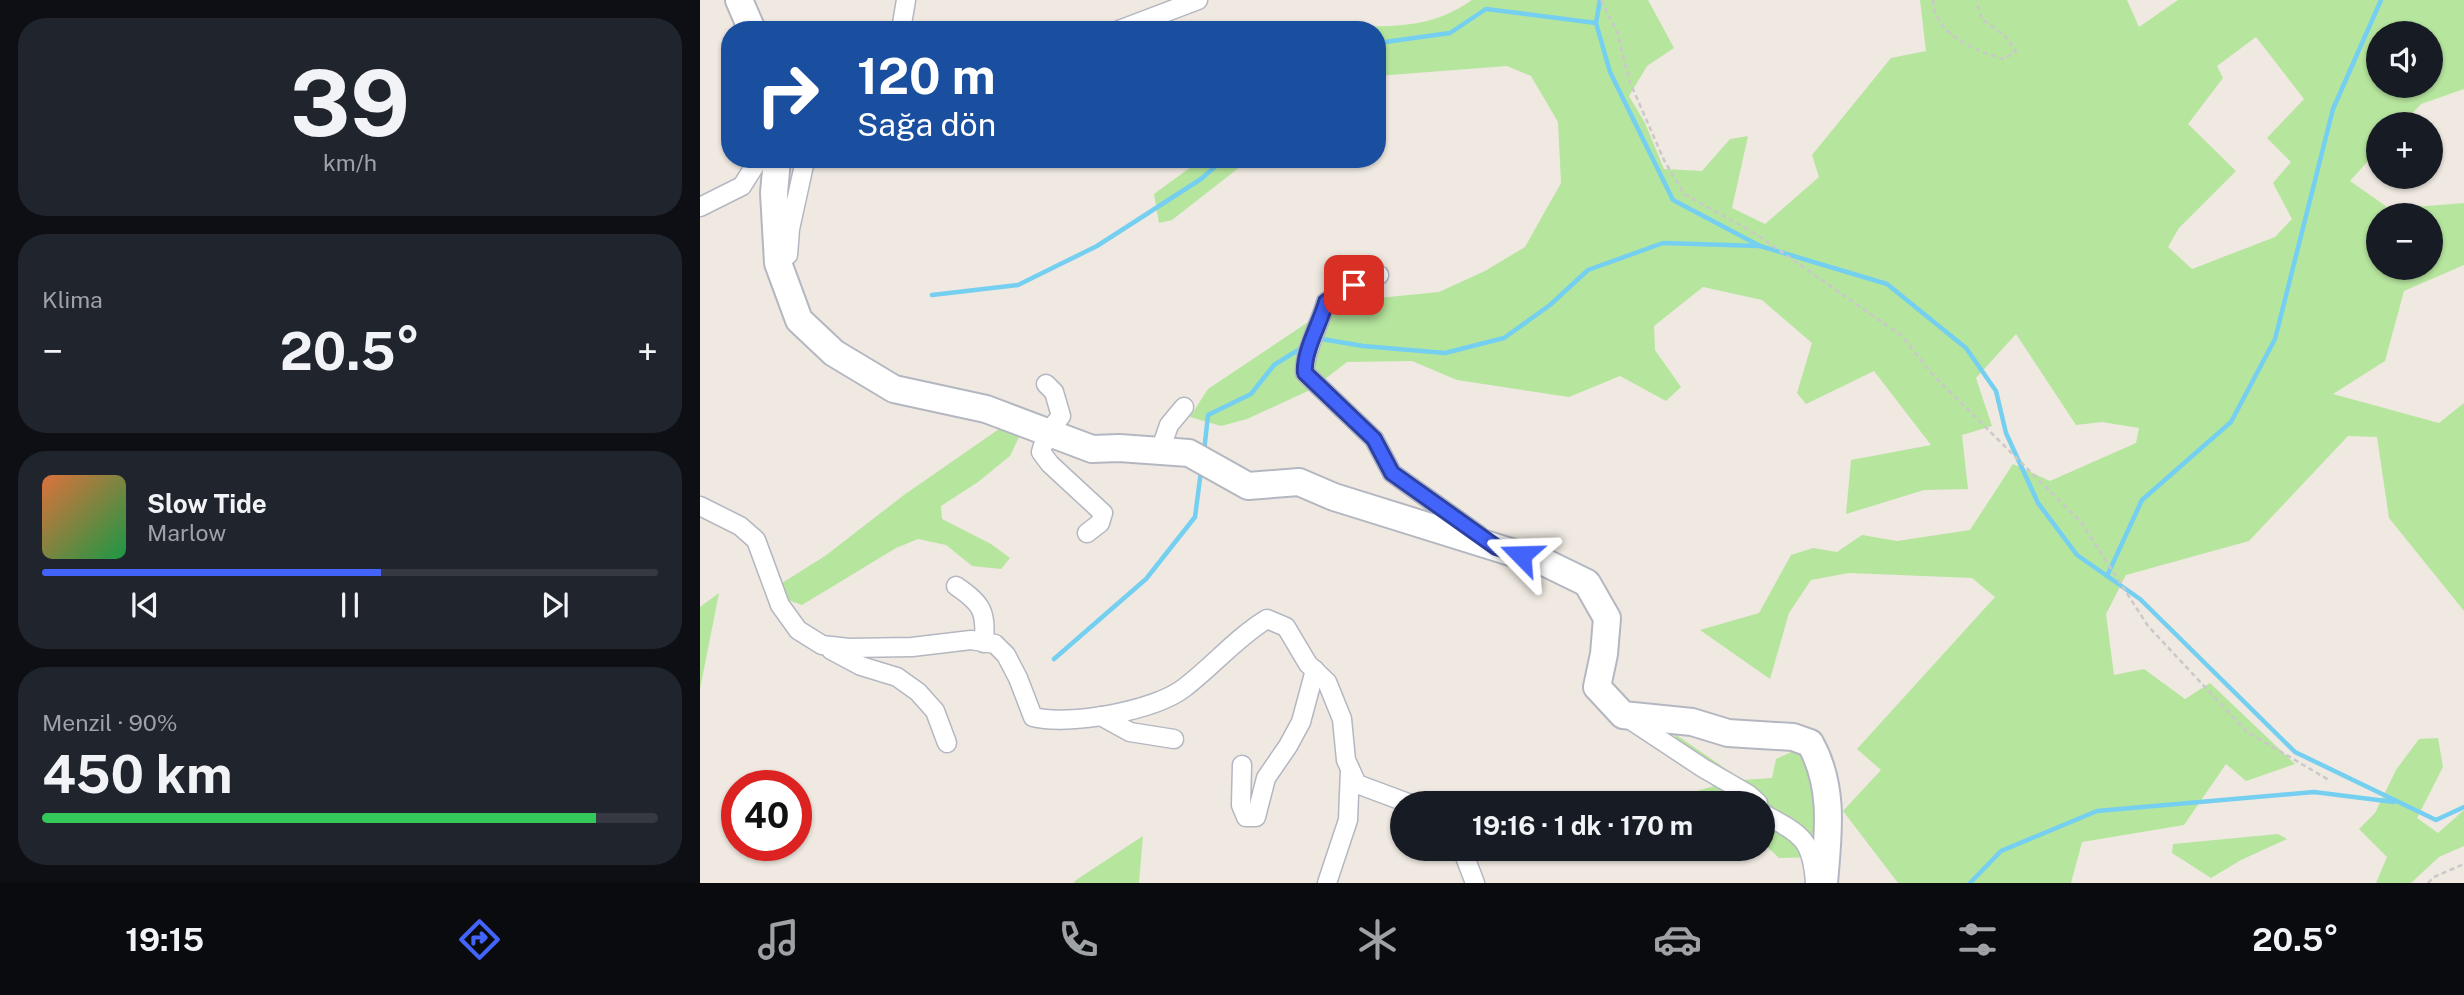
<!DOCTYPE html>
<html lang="tr">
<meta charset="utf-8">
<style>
:root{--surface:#171b24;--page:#20242c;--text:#f1f3f6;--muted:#9ea1a6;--line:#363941;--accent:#4264fb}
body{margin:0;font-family:"Public Sans",sans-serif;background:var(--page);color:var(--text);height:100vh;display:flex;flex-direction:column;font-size:26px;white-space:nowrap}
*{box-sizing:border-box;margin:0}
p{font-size:23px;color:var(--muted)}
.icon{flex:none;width:38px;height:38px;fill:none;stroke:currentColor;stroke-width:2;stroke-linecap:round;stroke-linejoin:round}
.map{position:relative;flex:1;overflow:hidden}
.drawer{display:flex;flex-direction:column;gap:18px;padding:18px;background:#0d0f14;width:700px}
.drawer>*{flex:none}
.top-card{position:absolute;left:21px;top:21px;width:665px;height:147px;border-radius:28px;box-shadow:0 2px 5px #0004;background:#1a4fa0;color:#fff;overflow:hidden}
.fabs{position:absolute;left:1666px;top:21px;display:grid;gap:14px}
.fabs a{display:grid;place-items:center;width:77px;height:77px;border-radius:50%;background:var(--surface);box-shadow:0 2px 5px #0004;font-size:35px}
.speed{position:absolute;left:21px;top:770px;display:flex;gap:14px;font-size:35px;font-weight:700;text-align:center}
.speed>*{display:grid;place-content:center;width:91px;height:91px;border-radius:50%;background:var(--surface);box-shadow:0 2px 5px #0004;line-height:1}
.speed .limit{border:10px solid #d22;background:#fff;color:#111}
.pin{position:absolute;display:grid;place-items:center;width:60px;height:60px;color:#fff;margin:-30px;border-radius:14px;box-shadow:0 4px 10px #0006}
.me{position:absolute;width:77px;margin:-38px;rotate:292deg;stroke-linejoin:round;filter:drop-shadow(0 0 5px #0008)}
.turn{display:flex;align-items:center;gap:24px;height:147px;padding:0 21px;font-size:32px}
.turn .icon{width:91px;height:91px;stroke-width:2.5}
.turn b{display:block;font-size:49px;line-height:60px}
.big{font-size:52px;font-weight:700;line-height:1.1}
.drawer .widget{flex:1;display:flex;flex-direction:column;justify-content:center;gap:10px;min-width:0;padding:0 24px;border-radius:28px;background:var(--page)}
.drawer .dial{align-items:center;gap:0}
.dial b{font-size:91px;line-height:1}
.song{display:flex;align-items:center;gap:21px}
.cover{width:84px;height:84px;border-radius:10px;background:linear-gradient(135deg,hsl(20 70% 55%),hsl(140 70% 35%))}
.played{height:7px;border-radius:4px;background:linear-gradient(90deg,var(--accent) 55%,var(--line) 55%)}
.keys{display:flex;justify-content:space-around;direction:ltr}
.heat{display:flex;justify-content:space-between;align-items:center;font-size:38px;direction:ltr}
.charge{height:10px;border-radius:5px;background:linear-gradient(90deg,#34c759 90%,var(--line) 0)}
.trip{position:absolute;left:690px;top:791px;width:385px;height:70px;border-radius:35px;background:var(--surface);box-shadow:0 2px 5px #0004;font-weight:700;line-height:70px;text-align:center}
.tabs{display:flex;height:112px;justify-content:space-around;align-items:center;background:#090b0e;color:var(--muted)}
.tabs .icon{width:49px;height:49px}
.tabs .selected{color:var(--accent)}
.tabs b{font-size:32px;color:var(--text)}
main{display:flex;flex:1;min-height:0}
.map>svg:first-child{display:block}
</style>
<main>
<section class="drawer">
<div class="widget dial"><b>39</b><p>km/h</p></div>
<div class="widget"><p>Klima</p>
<div class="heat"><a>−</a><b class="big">20.5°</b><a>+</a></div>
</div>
<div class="widget">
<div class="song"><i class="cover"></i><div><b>Slow Tide</b><p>Marlow</p></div></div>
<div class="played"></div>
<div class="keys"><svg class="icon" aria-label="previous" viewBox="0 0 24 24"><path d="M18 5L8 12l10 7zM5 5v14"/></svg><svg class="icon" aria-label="pause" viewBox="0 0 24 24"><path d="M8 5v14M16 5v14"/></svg><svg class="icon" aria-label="next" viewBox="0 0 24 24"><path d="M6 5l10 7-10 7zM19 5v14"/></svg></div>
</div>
<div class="widget"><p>Menzil · 90%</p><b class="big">450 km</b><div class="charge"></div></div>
</section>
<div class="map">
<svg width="1764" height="883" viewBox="0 0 1764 883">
<rect width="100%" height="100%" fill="#efe9e1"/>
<g fill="#b6e59e" fill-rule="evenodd">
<path d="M772 0H948L974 48 947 66 929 96 945 123 964 169 1002 171 1030 139 1048 136 1032 208 1065 224 1119 177 1112 155 1191 58 1226 51 1220 0H1427L1439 27 1478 0H1764V89L1721 104 1702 124H1678V150L1650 181 1690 209 1764 203V265L1704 291 1685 361 1633 394 1739 423 1764 403V611L1689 518 1677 437 1648 436 1549 541 1426 575 1406 614 1414 675 1444 669 1485 699 1510 683 1595 764 1546 781 1526 764 1484 825 1382 842 1371 883H1198L1143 811 1181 770 1157 749 1295 597 1272 578 1149 573 1111 580 1089 613 1070 679 1000 630 1059 613 1091 555 1113 548 1137 552 1162 535 1197 541 1270 530 1313 464 1350 481 1436 443 1439 428 1402 422 1376 425 1316 334 1276 378 1292 426 1262 435 1268 489 1224 490 1146 514 1151 460 1231 445 1174 371 1106 404 1097 393 1112 343 1062 300 1003 287 954 326 955 350 981 387 966 401 920 376 869 397 757 380 712 361 647 362 612 389 547 419 521 426 490 417 508 389 638 302 739 292 785 271 825 247 861 183 858 122 831 76 807 66 677 76V30H654L659 27C703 26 735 26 772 0ZM1678 33H1731V86H1678ZM1556 37 1604 99 1567 138 1591 162 1573 183 1592 219 1575 237 1492 269 1468 247 1479 228 1536 171 1488 124 1523 78 1517 66ZM1678 215H1731V268H1678Z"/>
<path d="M502 159H550L472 220 459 223 454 194Z"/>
<path d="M314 428 320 435 310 456 278 482 241 506 242 519 291 544 310 558 301 569 272 566 246 545 218 539 196 548 102 605 88 600 82 583 125 556 204 495 299 429Z"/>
<path d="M19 593 0 689V607Z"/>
<path d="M972 732 1042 780 1072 778 1076 759 1096 750 1105 752 1112 765 1121 857 1079 858 1062 842V803H1004L987 794 1014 786Z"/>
<path d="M1738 738 1743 767 1717 818 1738 833 1764 810V846L1739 857 1711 883H1676L1687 857 1659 829 1675 813 1696 770 1719 739Z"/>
<path d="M1578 834 1587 839 1541 860 1511 878 1472 853 1473 844Z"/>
<path d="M443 836 439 883H374L376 880Z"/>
</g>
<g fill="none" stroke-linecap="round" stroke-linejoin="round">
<g stroke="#75cff0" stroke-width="4.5">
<path d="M900 0 896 23 910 72 973 200 1060 246 1187 284 1266 348 1296 391 1306 433 1338 503 1377 555 1440 599 1595 752 1736 820 1764 807"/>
<path d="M677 46 685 42 750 33 786 9 896 23"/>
<path d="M232 295 318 285 397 246 501 179 524 159"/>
<path d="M616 338 663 346 745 353 804 338 850 305 888 270 963 243 1059 246"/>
<path d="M504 452 508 415 551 394 574 365 603 347"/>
<path d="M1407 576 1442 500 1531 422 1575 339 1633 109 1681 0"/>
<path d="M354 659 446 579 495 517 501 471"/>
<path d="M1270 883 1301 851 1397 811 1614 792 1694 802"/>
</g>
<defs>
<g id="street">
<path d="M201 30 206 0"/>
<path d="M419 30 498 0"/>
<path d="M0 207 42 186 59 159"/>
<path d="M88 255 90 229 104 165 108 159"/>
<path d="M679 275 654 285 626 302C620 324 604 351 605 373L674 439 692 473 779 535"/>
<path d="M346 384 354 392 361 416 347 433 341 452 350 464 403 513 400 523 387 533"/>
<path d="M460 451 469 425 484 407"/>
<path d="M0 506 40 526 56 540 80 605 98 630 122 645 149 648 212 647 271 640 295 644 306 655 318 678 333 717C369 726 454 711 484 688 513 666 536 638 567 619L586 627 608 664 627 682 642 719 646 760 657 784 708 803"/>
<path d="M256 586C283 604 286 612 284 643"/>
<path d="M131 650 161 666 197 677 218 692 235 711 247 743"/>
<path d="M401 716 430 732 474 739"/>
<path d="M929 719 1003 768 1048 794 1058 803"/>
<path d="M542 765 541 805 546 817H556L566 778 588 746 601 722 615 670"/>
<path d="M1062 813C1100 834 1112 837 1115 883"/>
<path d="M762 849 775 883"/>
<path d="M925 849 930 850"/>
<path d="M627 883 648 820 650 769"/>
</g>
<g id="secondary">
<path d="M39 0 52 30"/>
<path d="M77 159 74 193 78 263 99 320 134 353 194 389 286 409 392 449 419 448 489 453 548 486 599 482 634 497 846 563 887 583 907 618 904 654 897 687 923 715 992 722 1028 733 1093 737 1110 743C1135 787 1128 835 1124 883"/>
</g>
</defs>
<use href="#street" stroke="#b4b7c1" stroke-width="21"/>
<use href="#secondary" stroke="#b4b7c1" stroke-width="30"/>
<g stroke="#c9c9c9" stroke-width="2.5" stroke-dasharray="5 3.5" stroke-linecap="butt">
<path d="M901 0 918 34 929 80 964 160 984 194 1056 234 1202 336 1232 374 1381 522 1448 626 1547 732 1629 780"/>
<path d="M1233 0C1234 34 1275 51 1304 59L1316 51 1305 36 1282 19 1276 0"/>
<path d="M775 803H785"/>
<path d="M1728 883 1734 877 1764 864"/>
</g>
<use href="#street" stroke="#fff" stroke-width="18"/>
<use href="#secondary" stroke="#fff" stroke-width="26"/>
</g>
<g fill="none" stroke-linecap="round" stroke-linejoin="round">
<defs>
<path id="route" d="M654 285 626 302C620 324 603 352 605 373L674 439 692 473 796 547 821 555"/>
</defs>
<use href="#route" stroke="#2b41a3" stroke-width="18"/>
<use href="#route" stroke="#4264fb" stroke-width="12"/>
</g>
</svg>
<div class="fabs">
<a><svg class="icon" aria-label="sound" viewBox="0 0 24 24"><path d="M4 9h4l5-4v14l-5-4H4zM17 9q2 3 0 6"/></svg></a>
<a>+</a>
<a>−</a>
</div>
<div class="speed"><div class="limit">40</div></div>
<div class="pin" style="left:654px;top:285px;background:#d93025"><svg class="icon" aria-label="arrive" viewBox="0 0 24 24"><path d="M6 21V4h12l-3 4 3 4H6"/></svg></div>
<svg class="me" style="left:821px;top:555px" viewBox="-20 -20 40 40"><path d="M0-17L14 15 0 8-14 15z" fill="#4264fb" stroke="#fff" stroke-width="4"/></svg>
<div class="trip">19:16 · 1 dk · 170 m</div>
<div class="top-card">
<div class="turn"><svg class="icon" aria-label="right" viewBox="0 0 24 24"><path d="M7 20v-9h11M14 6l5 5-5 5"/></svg><div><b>120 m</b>Sağa dön</div></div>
</div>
</div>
</main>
<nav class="tabs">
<b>19:15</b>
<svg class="icon selected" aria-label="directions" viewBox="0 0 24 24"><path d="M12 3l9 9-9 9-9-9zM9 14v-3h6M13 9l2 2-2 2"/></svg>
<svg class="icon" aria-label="music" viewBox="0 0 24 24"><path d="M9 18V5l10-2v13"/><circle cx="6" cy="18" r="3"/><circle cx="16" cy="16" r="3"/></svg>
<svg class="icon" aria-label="phone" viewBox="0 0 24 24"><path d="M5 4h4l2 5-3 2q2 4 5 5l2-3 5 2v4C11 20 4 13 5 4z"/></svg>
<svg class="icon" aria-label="climate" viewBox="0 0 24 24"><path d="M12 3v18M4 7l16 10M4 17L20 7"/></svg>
<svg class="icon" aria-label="car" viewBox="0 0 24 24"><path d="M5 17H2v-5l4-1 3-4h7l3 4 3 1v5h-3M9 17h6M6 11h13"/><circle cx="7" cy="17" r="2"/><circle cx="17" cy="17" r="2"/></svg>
<svg class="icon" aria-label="filters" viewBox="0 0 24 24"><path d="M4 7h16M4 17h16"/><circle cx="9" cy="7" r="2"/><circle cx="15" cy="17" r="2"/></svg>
<b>20.5°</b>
</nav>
